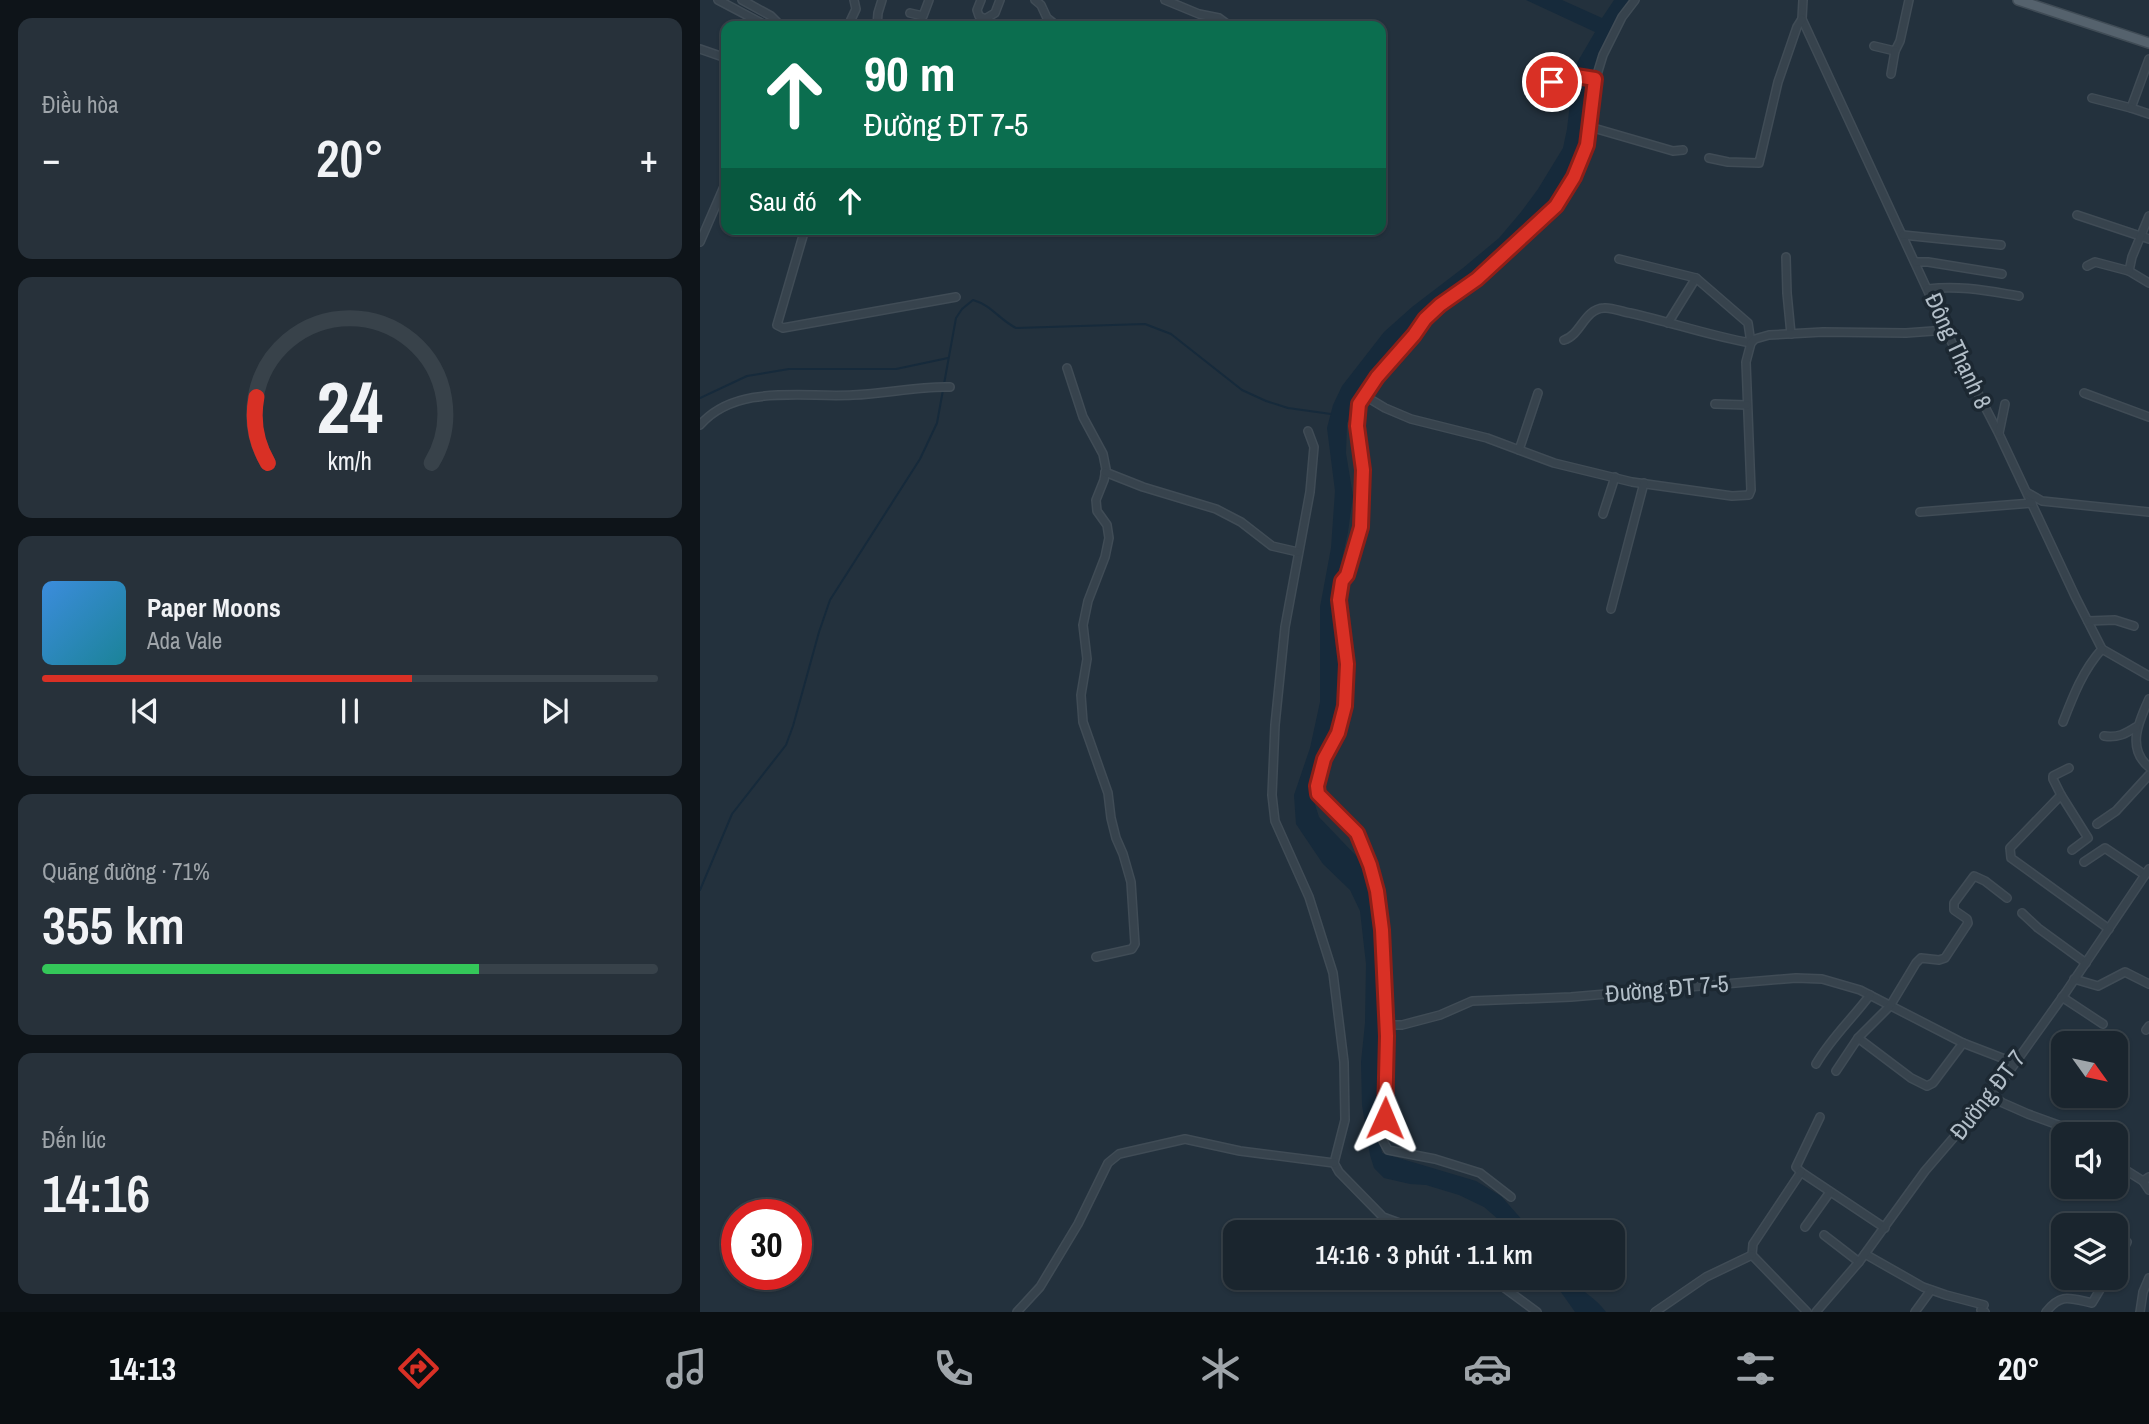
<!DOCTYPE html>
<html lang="vi">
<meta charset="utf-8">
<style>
:root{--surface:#1a252e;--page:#27313a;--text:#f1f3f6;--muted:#9fa5aa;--line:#38424a;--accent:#d93025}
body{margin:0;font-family:"Archivo Narrow",sans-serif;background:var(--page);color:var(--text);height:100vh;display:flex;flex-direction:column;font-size:26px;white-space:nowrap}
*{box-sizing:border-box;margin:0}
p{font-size:23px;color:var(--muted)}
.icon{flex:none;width:38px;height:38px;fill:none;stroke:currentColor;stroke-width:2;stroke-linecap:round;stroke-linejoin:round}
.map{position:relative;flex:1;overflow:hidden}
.side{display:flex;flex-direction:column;gap:18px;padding:18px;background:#0e1419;width:700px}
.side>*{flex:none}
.hud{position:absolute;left:21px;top:21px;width:665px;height:214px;border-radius:14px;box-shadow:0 2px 5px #0004,0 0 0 2px var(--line);background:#0b6e4f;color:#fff;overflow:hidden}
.needle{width:46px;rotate:123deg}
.tools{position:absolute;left:1351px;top:1031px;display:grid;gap:14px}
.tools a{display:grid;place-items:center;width:77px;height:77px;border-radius:14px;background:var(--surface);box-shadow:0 2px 5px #0004,0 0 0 2px var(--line);font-size:35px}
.speed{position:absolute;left:21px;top:1199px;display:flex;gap:14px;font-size:35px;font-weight:700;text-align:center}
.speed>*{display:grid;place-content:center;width:91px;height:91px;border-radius:50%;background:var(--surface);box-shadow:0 2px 5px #0004,0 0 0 2px var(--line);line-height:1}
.speed .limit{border:10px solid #d22;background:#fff;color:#111}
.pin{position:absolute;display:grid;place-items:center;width:60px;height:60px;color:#fff;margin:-30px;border:4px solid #fff;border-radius:50%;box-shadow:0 2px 7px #0007}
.me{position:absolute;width:77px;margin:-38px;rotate:1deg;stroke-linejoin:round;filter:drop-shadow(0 0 5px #0008)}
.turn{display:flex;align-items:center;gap:24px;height:147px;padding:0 28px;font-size:32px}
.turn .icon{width:91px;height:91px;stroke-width:2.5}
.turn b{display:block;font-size:49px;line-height:60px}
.then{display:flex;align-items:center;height:66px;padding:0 28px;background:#0003;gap:14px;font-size:26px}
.big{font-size:52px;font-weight:600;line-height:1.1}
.side .card{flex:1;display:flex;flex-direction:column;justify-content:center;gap:10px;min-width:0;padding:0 24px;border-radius:14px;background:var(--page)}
.side .dial{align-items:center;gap:0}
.dial svg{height:182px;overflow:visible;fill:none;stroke:var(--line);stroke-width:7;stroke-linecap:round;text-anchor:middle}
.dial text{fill:var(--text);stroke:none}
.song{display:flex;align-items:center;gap:21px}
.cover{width:84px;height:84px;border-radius:10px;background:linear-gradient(135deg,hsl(210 70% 55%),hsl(190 70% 35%))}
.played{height:7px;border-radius:4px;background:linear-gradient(90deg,var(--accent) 60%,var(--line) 60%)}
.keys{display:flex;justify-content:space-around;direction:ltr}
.heat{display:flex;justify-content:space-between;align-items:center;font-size:38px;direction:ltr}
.charge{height:10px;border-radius:5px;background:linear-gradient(90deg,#34c759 71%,var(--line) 0)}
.trip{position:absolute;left:523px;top:1220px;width:402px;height:70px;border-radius:14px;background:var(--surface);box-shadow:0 2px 5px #0004,0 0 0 2px var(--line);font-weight:600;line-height:70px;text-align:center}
.menu{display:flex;height:112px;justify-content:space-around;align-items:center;background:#0a0f12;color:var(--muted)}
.menu .icon{width:49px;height:49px}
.menu .selected{color:var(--accent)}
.menu b{font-size:32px;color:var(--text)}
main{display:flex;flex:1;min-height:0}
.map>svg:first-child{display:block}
</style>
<main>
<section class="side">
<div class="card"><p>Điều hòa</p>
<div class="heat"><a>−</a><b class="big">20°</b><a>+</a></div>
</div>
<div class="card dial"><svg viewBox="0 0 100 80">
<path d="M14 69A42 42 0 1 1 86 69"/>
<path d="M14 69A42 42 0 0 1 9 40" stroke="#d93025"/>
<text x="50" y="56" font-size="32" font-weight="700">24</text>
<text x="50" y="72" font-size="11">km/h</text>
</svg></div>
<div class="card">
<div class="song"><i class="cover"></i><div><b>Paper Moons</b><p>Ada Vale</p></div></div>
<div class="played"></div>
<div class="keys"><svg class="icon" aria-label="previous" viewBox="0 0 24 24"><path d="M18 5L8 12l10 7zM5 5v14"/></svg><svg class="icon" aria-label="pause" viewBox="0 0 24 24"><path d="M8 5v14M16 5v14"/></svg><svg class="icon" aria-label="next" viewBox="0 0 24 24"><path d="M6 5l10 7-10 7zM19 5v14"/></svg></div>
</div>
<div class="card"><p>Quãng đường · 71%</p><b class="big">355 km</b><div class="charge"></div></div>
<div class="card"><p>Đến lúc</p><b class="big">14:16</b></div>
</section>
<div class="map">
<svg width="1449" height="1312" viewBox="0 0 1449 1312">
<rect width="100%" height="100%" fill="#23313d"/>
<g fill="#162a3b">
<path d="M826 0H862L902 18 914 0H936L908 43 890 85 887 103 888 127 881 160 852 208 796 261 723 325 684 363 647 423 646 453 653 496 648 532 636 585 635 636 640 663 639 694 634 724 611 792 619 817 662 862 675 893 681 992 682 1044 676 1123 682 1153 776 1181 801 1196 833 1232H813L784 1207 759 1195 726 1185 710 1184 684 1178 674 1168 670 1155 662 1105 661 1062 665 1023 666 964 660 911 650 890 623 864 596 824 594 795 610 748 620 702V607L631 548 635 491 627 428 633 405 642 386 684 332 712 307 763 268 799 238 821 212 838 189 863 148 867 129 873 78 878 61 895 32Z"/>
<path d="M851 1278H870C881 1291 896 1298 906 1312H875Z"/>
</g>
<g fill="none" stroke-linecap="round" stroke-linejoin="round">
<g stroke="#162a3b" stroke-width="2">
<path d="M244 384 256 318 262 309 273 300C291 305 300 320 316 328L445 324 471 334 542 390 566 401 588 408 631 414"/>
<path d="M0 398 47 376 89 369H196L248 358"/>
<path d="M0 890 32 814 86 745 93 726 119 632 130 600 220 459 237 423 243 390"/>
</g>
<defs>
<g id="minor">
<path d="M18 0 67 26H73"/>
<path d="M42 0 71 16 81 26"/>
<path d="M281 0 277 10 279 16 285 19 295 13 300 0"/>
<path d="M335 0 341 5 347 18 357 26"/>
<path d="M465 0 499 14 519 18 530 26"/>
<path d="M935 0 922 17 903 55 892 91 887 145 874 177 856 206 777 279 740 305 725 319 714 335 677 377 659 404 657 426 663 470 661 527 647 575 642 581 639 600 647 664 644 706 638 733 624 759 617 786 618 794 657 833 670 865 680 911 686 1025H702L740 1015 772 1001 871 997 1096 978 1122 979 1160 990 1263 1043 1315 1063"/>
<path d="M1103 0 1102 19 1251 341 1299 434 1376 598 1402 649 1449 676"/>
<path d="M210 13 223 16 229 0"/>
<path d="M148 26 156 9 154 0"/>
<path d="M177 26 178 13 182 0"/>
<path d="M1174 46 1195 51 1200 41 1209 0"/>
<path d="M0 49 26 58"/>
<path d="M1191 74 1195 51"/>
<path d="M852 82 863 74 895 79"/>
<path d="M1392 98 1431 108 1449 59"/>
<path d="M1431 108 1449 114"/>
<path d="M890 127 973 151 983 150"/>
<path d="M1009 158 1028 162 1059 163 1078 82 1097 27 1102 19"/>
<path d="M1377 215 1449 239"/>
<path d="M1449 216 1432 257 1429 271 1449 283"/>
<path d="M105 229 77 325 83 328 256 297"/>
<path d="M1203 235 1301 245"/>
<path d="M0 242 26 182"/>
<path d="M1086 257 1087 293 1091 334"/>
<path d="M1216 262H1228L1302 274"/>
<path d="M1387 266 1395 262 1429 271"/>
<path d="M1228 289C1260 285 1288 291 1319 296"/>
<path d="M968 323 996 278"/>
<path d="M864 340C881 335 884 309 904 308 912 307 922 312 930 313 971 322 1010 336 1051 343L1048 323 996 278 919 259"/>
<path d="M367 368 383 417 403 454 406 469 404 480 396 500 397 511 407 525 409 538 405 557 388 601 383 625 387 659 381 695 383 722 408 793 411 818 416 838 423 854 431 882 435 944 432 949 396 957"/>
<path d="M1384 393 1449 417"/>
<path d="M665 396 685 408 711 419 787 438 854 463 932 482 1032 496 1049 495 1051 490 1046 362 1051 343 1055 339 1069 335 1123 332 1206 333 1247 330"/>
<path d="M1015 404 1047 405"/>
<path d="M0 425C37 383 103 398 153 395 186 394 217 386 250 387"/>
<path d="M608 431 614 447 610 492 585 627 575 725 572 795 575 821 609 897 633 973 644 1062 645 1120 634 1163 639 1172 683 1217 724 1232"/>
<path d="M1299 433 1305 404"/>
<path d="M819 450 838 393"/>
<path d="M405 472 443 487 516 509 541 522 572 546 598 552"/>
<path d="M1328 493 1342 501 1449 512"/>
<path d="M1220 512 1332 503"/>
<path d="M903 514 915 477"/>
<path d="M911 609 944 483"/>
<path d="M1388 621 1415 620 1434 626"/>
<path d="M1449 699C1439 721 1426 748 1449 767"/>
<path d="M1363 722C1373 696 1383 670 1402 649"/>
<path d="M1404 736C1418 738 1425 734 1436 727"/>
<path d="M1369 768 1353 776V779L1361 795 1310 848 1311 858 1409 929"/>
<path d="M1361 795 1388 838 1372 850"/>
<path d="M1397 824 1416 811 1449 775"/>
<path d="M1384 862 1405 848 1445 875"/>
<path d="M1322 913 1338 928 1386 963"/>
<path d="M1374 979 1398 986 1425 972 1449 984"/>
<path d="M1362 997 1403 1024"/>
<path d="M686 1025 685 1118 683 1141 688 1150 735 1159 780 1173 811 1197"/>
<path d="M1446 1030 1449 1026"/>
<path d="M1158 1038 1211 1078 1227 1086 1233 1083 1263 1043"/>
<path d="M1116 1064C1131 1038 1152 1019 1170 995"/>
<path d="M1136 1071 1158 1038 1190 1006 1216 963 1221 958 1239 960 1245 958 1268 923 1267 919 1254 910V903L1274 876 1285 881 1307 898"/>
<path d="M1290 1095 1303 1103 1328 1114 1383 1134"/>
<path d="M1120 1117 1096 1167 1101 1172 1185 1228"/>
<path d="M1416 1164 1443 1181 1449 1177"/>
<path d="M1101 1172 1053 1244 1052 1255 1107 1312"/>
<path d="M1443 1181 1449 1190"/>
<path d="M1105 1227 1130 1192"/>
<path d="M1124 1235 1159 1262"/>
<path d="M1165 1254 1223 1287 1246 1295 1284 1305"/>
<path d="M1416 1262 1427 1242 1423 1239"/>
<path d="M791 1278 837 1312"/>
<path d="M1281 1310 1285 1312"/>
<path d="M317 1312 340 1287 378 1224 408 1163 419 1154 485 1139 540 1151 634 1163"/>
<path d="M955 1312 1006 1277 1052 1255"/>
<path d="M1116 1312 1159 1262 1225 1171 1303 1080 1366 992 1449 869"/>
<path d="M1215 1312 1231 1290"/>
<path d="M1346 1312C1361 1293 1369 1298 1392 1303L1407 1278"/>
<path d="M1440 1312 1443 1292 1449 1278"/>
</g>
<path id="major" d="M1318 0 1449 43"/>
</defs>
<use href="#minor" stroke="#404c56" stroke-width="10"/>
<use href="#major" stroke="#404c56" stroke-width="12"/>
<use href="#minor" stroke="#37434d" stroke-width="7"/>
<use href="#major" stroke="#55626d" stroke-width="9"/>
</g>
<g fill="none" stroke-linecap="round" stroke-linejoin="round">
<defs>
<path id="route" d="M685 1118 687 1036 682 930 677 891 670 865 657 833 618 794 617 786 624 759 638 733 645 706 647 664 639 600 642 581 647 575 661 527 663 470 657 426 659 404 677 377 714 335 725 319 740 305 777 279 856 206 874 177 887 145 895 79 863 74 852 82"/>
</defs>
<use href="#route" stroke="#8d1f18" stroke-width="18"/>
<use href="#route" stroke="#d93025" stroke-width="12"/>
</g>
<g text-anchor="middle" stroke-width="7" stroke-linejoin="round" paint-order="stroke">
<g font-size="24" fill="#b2bec8" stroke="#1c2832">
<text transform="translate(1258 351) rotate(65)" y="8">Đông Thạnh 8</text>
<text transform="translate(967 989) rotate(-5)" y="8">Đường ĐT 7-5</text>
<text transform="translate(1288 1095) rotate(-52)" y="8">Đường ĐT 7</text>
</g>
</g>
</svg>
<div class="tools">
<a><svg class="needle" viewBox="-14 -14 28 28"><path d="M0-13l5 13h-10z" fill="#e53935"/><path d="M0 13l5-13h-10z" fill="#9fa5aa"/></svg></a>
<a><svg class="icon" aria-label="sound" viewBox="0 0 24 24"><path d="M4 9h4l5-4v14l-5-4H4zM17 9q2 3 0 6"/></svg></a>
<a><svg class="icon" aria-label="layers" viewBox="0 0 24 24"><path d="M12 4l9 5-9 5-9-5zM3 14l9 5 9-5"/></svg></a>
</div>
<div class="speed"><div class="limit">30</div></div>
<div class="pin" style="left:852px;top:82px;background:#d93025"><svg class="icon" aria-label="arrive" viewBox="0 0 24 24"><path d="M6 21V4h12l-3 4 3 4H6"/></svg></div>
<svg class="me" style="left:685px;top:1118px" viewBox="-20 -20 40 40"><path d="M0-17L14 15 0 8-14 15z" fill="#d93025" stroke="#fff" stroke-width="4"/></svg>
<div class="trip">14:16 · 3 phút · 1.1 km</div>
<div class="hud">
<div class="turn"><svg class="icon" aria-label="ahead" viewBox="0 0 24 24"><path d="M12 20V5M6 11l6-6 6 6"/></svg><div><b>90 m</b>Đường ĐT 7-5</div></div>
<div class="then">Sau đó<svg class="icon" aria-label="ahead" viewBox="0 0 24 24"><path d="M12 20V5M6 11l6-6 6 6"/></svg></div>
</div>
</div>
</main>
<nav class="menu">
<b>14:13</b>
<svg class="icon selected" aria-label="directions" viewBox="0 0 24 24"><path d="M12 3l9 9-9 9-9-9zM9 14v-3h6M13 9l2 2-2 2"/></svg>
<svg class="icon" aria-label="music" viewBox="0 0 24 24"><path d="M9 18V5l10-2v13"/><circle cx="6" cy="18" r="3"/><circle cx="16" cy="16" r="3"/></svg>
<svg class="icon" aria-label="phone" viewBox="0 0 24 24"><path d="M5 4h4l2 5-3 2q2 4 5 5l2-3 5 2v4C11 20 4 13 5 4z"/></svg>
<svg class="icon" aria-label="climate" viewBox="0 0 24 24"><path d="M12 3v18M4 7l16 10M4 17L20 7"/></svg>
<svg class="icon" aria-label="car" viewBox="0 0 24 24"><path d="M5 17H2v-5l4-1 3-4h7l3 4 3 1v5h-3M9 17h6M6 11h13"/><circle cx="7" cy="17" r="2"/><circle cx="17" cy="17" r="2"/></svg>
<svg class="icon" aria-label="filters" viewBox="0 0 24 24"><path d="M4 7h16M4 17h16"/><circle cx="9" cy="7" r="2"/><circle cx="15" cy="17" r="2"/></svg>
<b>20°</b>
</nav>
